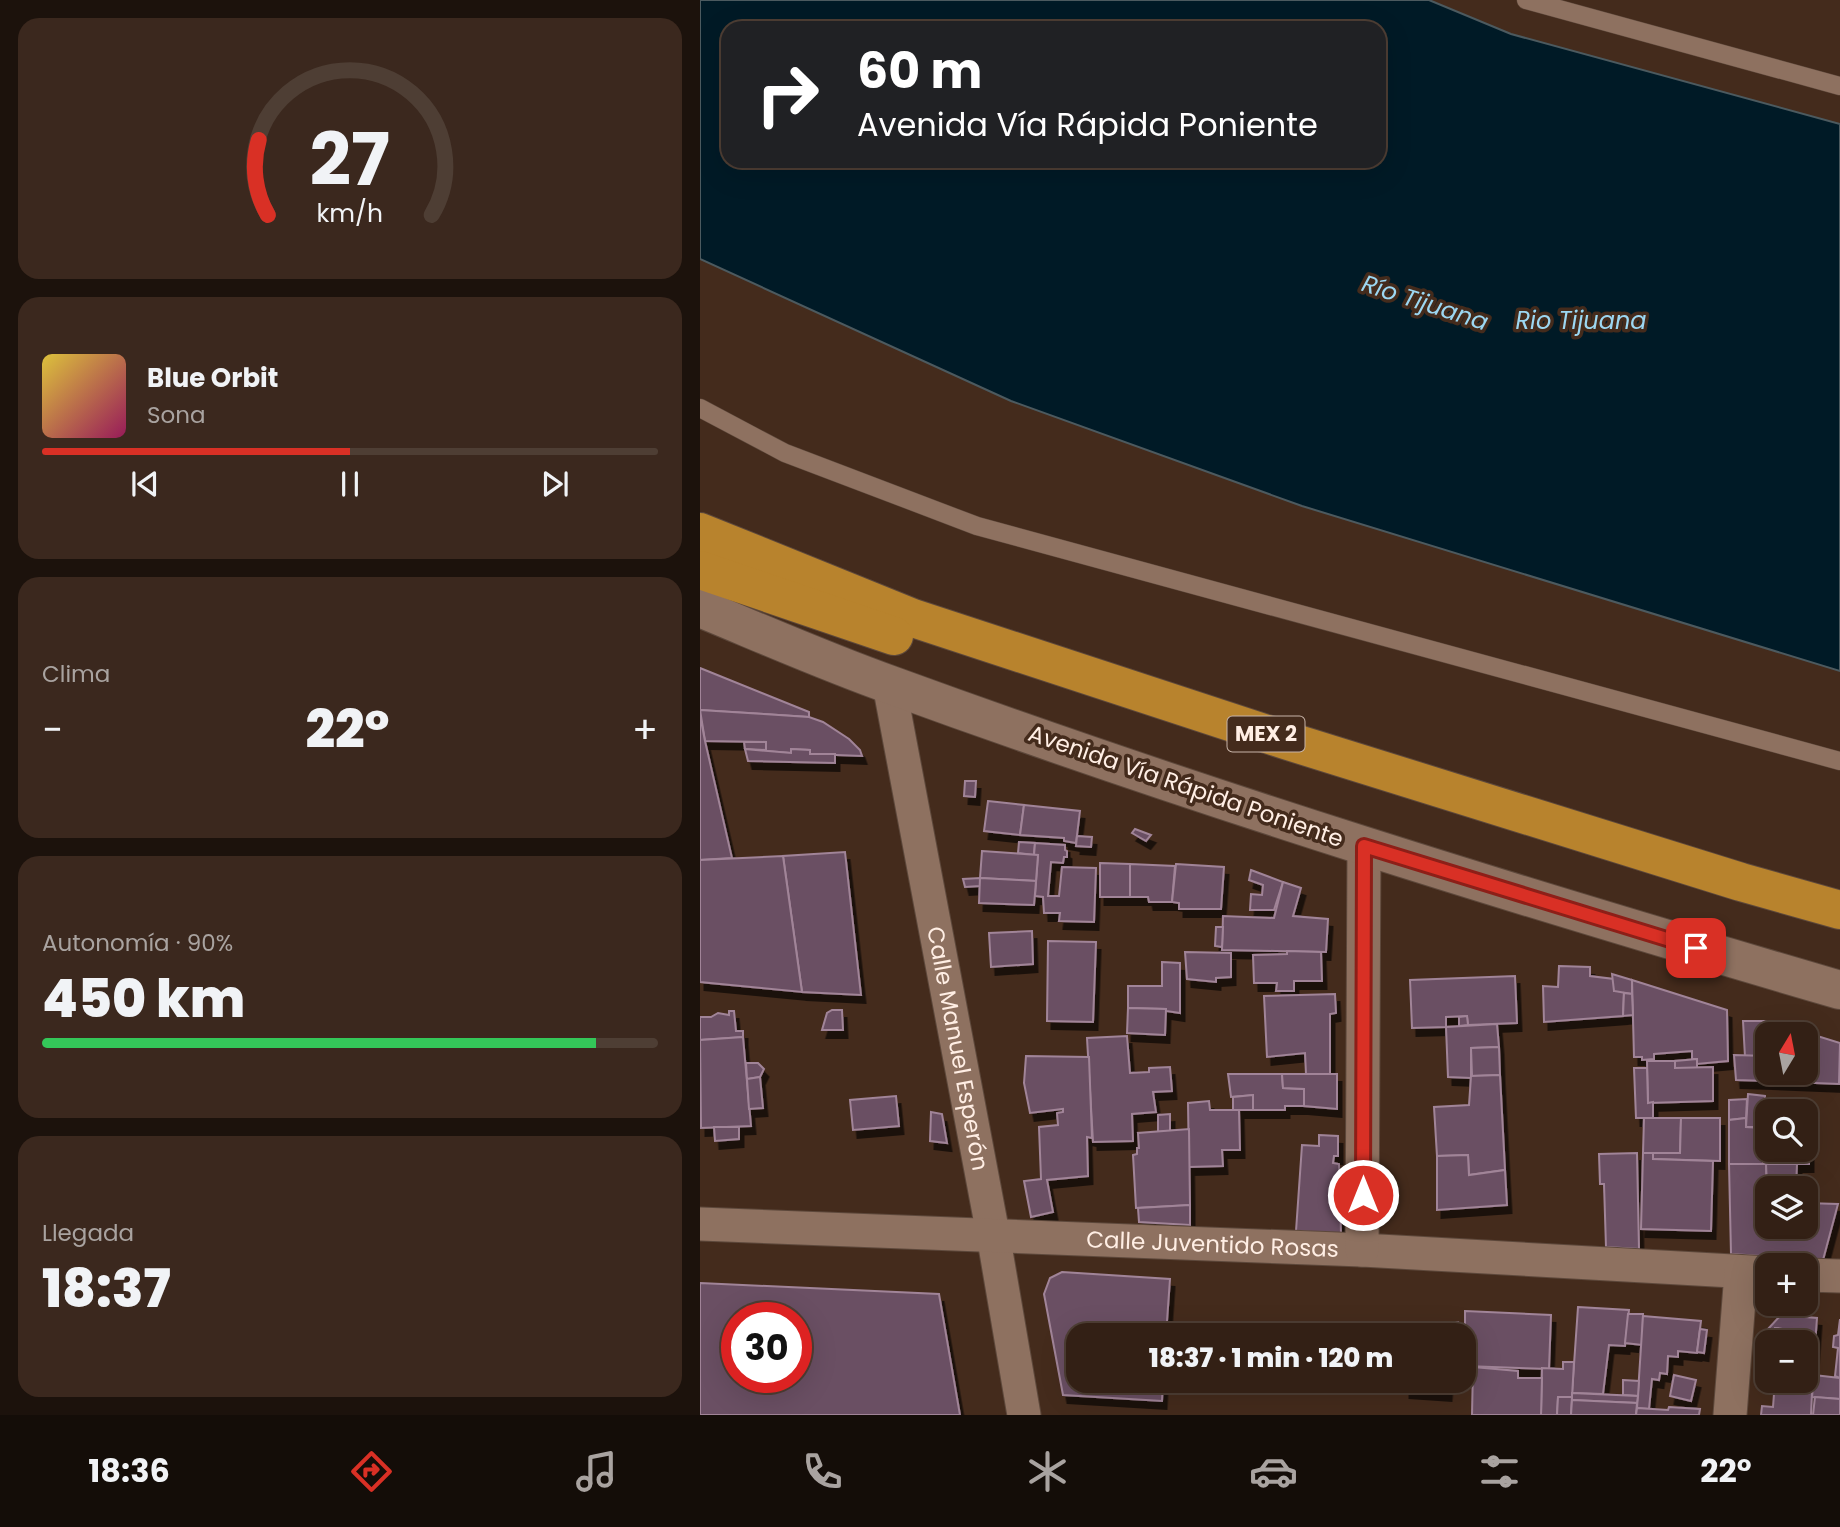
<!DOCTYPE html>
<html lang="es">
<meta charset="utf-8">
<style>
:root{--surface:#332015;--page:#3b281e;--text:#f1f3f6;--muted:#a9a3a0;--line:#4e3e34;--accent:#d93025}
body{margin:0;font-family:Poppins,sans-serif;background:var(--page);color:var(--text);height:100vh;display:flex;flex-direction:column;font-size:26px;white-space:nowrap}
*{box-sizing:border-box;margin:0}
p{font-size:23px;color:var(--muted)}
.icon{flex:none;width:38px;height:38px;fill:none;stroke:currentColor;stroke-width:2;stroke-linecap:round;stroke-linejoin:round}
.map{position:relative;flex:1;overflow:hidden}
.sheet{display:flex;flex-direction:column;gap:18px;padding:18px;background:#1c120c;width:700px}
.sheet>*{flex:none}
.guide{position:absolute;left:21px;top:21px;width:665px;height:147px;border-radius:21px;box-shadow:0 7px 28px #0002,0 0 0 2px var(--line);background:#202124;color:#fff;overflow:hidden}
.needle{width:46px;rotate:10deg}
.buttons{position:absolute;left:1055px;top:1022px;display:grid;gap:14px}
.buttons a{display:grid;place-items:center;width:63px;height:63px;border-radius:14px;background:var(--surface);box-shadow:0 7px 28px #0002,0 0 0 2px var(--line);font-size:35px}
.speed{position:absolute;left:21px;top:1302px;display:flex;gap:14px;font-size:35px;font-weight:700;text-align:center}
.speed>*{display:grid;place-content:center;width:91px;height:91px;border-radius:50%;background:var(--surface);box-shadow:0 7px 28px #0002,0 0 0 2px var(--line);line-height:1}
.speed .limit{border:10px solid #d22;background:#fff;color:#111}
.pin{position:absolute;display:grid;place-items:center;width:60px;height:60px;color:#fff;margin:-30px;border-radius:14px;box-shadow:0 4px 10px #0006}
.me{position:absolute;width:77px;margin:-38px;rotate:0deg;stroke-linejoin:round;filter:drop-shadow(0 0 5px #0008)}
.turn{display:flex;align-items:center;gap:24px;height:147px;padding:0 21px;font-size:32px}
.turn .icon{width:91px;height:91px;stroke-width:2.5}
.turn b{display:block;font-size:49px;line-height:60px}
.big{font-size:52px;font-weight:800;line-height:1.1}
.sheet .widget{flex:1;display:flex;flex-direction:column;justify-content:center;gap:10px;min-width:0;padding:0 24px;border-radius:21px;background:var(--page)}
.sheet .dial{align-items:center;gap:0}
.dial svg{height:182px;overflow:visible;fill:none;stroke:var(--line);stroke-width:7;stroke-linecap:round;text-anchor:middle}
.dial text{fill:var(--text);stroke:none}
.song{display:flex;align-items:center;gap:21px}
.cover{width:84px;height:84px;border-radius:10px;background:linear-gradient(135deg,hsl(50 70% 55%),hsl(330 70% 35%))}
.played{height:7px;border-radius:4px;background:linear-gradient(90deg,var(--accent) 50%,var(--line) 50%)}
.keys{display:flex;justify-content:space-around;direction:ltr}
.heat{display:flex;justify-content:space-between;align-items:center;font-size:38px;direction:ltr}
.charge{height:10px;border-radius:5px;background:linear-gradient(90deg,#34c759 90%,var(--line) 0)}
.trip{position:absolute;left:366px;top:1323px;width:410px;height:70px;border-radius:21px;background:var(--surface);box-shadow:0 7px 28px #0002,0 0 0 2px var(--line);font-weight:800;line-height:70px;text-align:center}
.tabs{display:flex;height:112px;justify-content:space-around;align-items:center;background:#140d08;color:var(--muted)}
.tabs .icon{width:49px;height:49px}
.tabs .on{color:var(--accent)}
.tabs b{font-size:32px;color:var(--text)}
main{display:flex;flex:1;min-height:0}
.map>svg:first-child{display:block}
</style>
<main>
<section class="sheet">
<div class="widget dial"><svg viewBox="0 0 100 80">
<path d="M14 69A42 42 0 1 1 86 69"/>
<path d="M14 69A42 42 0 0 1 10 36" stroke="#d93025"/>
<text x="50" y="56" font-size="32" font-weight="700">27</text>
<text x="50" y="72" font-size="11">km/h</text>
</svg></div>
<div class="widget">
<div class="song"><i class="cover"></i><div><b>Blue Orbit</b><p>Sona</p></div></div>
<div class="played"></div>
<div class="keys"><svg class="icon" aria-label="previous" viewBox="0 0 24 24"><path d="M18 5L8 12l10 7zM5 5v14"/></svg><svg class="icon" aria-label="pause" viewBox="0 0 24 24"><path d="M8 5v14M16 5v14"/></svg><svg class="icon" aria-label="next" viewBox="0 0 24 24"><path d="M6 5l10 7-10 7zM19 5v14"/></svg></div>
</div>
<div class="widget"><p>Clima</p>
<div class="heat"><a>−</a><b class="big">22°</b><a>+</a></div>
</div>
<div class="widget"><p>Autonomía · 90%</p><b class="big">450 km</b><div class="charge"></div></div>
<div class="widget"><p>Llegada</p><b class="big">18:37</b></div>
</section>
<div class="map">
<svg width="1140" height="1415" viewBox="0 0 1140 1415">
<defs>
<filter id="shadow"><feDropShadow dx="4.5" dy="8" stdDeviation="0" flood-color="#0009"/></filter>
</defs>
<rect width="100%" height="100%" fill="#442b1c"/>
<path fill="#001a26" stroke="#4c5a5f" stroke-width="2" fill-rule="evenodd" d="M0 0H729L811 34 1140 124V671L602 506 311 401 0 259ZM28 28H679V161H28Z"/>
<g fill="#6a5063" stroke="#a18498" stroke-width="2" fill-rule="evenodd" filter="url(#shadow)">
<path d="M0 668 109 712V717L0 710Z"/>
<path d="M0 710 109 717 123 722 149 739 160 750 162 756 110 754V750L91 749V753L66 751V742L5 741Z"/>
<path d="M0 715 5 741 32 858 0 860Z"/>
<path d="M44 742H66V750L45 749Z"/>
<path d="M45 749 91 753V749L110 750V754H135V763L48 761Z"/>
<path d="M265 781H276L275 797 264 796Z"/>
<path d="M288 801 324 805 320 835 284 831Z"/>
<path d="M324 805 380 811 376 843 364 841V838L320 835Z"/>
<path d="M435 829 451 835 446 841 432 833Z"/>
<path d="M377 836 392 837 391 847 376 846Z"/>
<path d="M319 842 335 843 334 855 318 853Z"/>
<path d="M335 843 365 845V850L367 851V857H364L363 863 351 862 348 896H359L362 867 396 868 394 922 359 921 360 913H344L343 897 335 896 338 855H334Z"/>
<path d="M282 851 338 855 336 881 280 878Z"/>
<path d="M145 852 161 995 102 992 83 856Z"/>
<path d="M83 856 102 992 0 982V860Z"/>
<path d="M400 863 430 864V897H400Z"/>
<path d="M430 864 475 866 472 902H449L448 897H430Z"/>
<path d="M476 864 524 867 521 909H479V903L472 902Z"/>
<path d="M551 870 583 882 574 910H550L551 894 562 895 563 885 549 880Z"/>
<path d="M280 878V886L265 887 263 879Z"/>
<path d="M280 878 336 881 334 905 279 903Z"/>
<path d="M583 882 601 888 593 916 628 919 626 952 522 950 523 916 574 918Z"/>
<path d="M516 927H523L522 947 515 946Z"/>
<path d="M332 931 333 964 291 967 289 933Z"/>
<path d="M348 941 396 942 393 1022 347 1021Z"/>
<path d="M587 951 621 952 622 981H594V991H576L577 983H554L553 955 587 954Z"/>
<path d="M485 952 531 953V977L516 978V982L487 979Z"/>
<path d="M462 962 480 963V1013L466 1011V1009L428 1008V986H462Z"/>
<path d="M859 966 890 967V976L914 979V991H924L923 1016 844 1022 843 986 858 987Z"/>
<path d="M912 974 932 980V994L914 991Z"/>
<path d="M815 976 817 1023 768 1025 767 1016 746 1017V1027L712 1028 710 980Z"/>
<path d="M932 980 1027 1010 1028 1061 997 1064V1059H992V1051L954 1054V1059L942 1060V1057H934Z"/>
<path d="M924 993 932 994 933 1015 923 1016Z"/>
<path d="M635 994 636 1013 630 1014V1074H606L605 1053 567 1057 564 996Z"/>
<path d="M428 1008 466 1009 465 1035 427 1033Z"/>
<path d="M132 1010H142L143 1030H122L127 1013Z"/>
<path d="M29 1011H34L36 1031H43V1037L0 1040V1017H11L18 1013 29 1015Z"/>
<path d="M767 1016 768 1025 759 1026V1017Z"/>
<path d="M1043 1021H1064L1098 1030V1034H1068V1056L1045 1057Z"/>
<path d="M797 1024 799 1047 771 1048V1078L748 1077 746 1027Z"/>
<path d="M1098 1030 1140 1043 1139 1084 1068 1081V1073H1106V1034H1098Z"/>
<path d="M427 1036 430 1073 449 1072V1068L470 1067 472 1091 453 1092 456 1112 432 1114 433 1141 393 1142 387 1038Z"/>
<path d="M43 1037 51 1126 1 1128 0 1040Z"/>
<path d="M799 1047 800 1075 772 1076 771 1048Z"/>
<path d="M1034 1055 1067 1056 1068 1081 1036 1080Z"/>
<path d="M326 1056 389 1057 392 1138 387 1137 388 1176 347 1180 353 1212 331 1217 324 1181 341 1179 339 1127 358 1125 357 1113 363 1112V1109L330 1113 324 1083Z"/>
<path d="M997 1059V1068H975V1061Z"/>
<path d="M947 1061H975V1068L1013 1067V1101L948 1103Z"/>
<path d="M46 1063H58L64 1069 60 1077 47 1079Z"/>
<path d="M934 1068H947L948 1103 953 1102V1118H936Z"/>
<path d="M528 1074H582L583 1088 604 1089V1106H585V1110H553V1095L531 1097Z"/>
<path d="M582 1074H637V1109L604 1106V1089L583 1088Z"/>
<path d="M800 1075 805 1170 769 1175 768 1155 737 1156 734 1107 769 1105 771 1076Z"/>
<path d="M60 1077 63 1108 49 1109 47 1079Z"/>
<path d="M1048 1094 1065 1096 1066 1127H1046Z"/>
<path d="M553 1095V1110H533V1097Z"/>
<path d="M196 1096 199 1126 153 1130 150 1100Z"/>
<path d="M1047 1099 1046 1118 1029 1120V1100Z"/>
<path d="M1065 1100 1096 1102 1095 1111H1068V1150H1106V1140H1109V1164H1086L1088 1151 1064 1150Z"/>
<path d="M509 1101 510 1110H539L540 1150H522L523 1166 489 1167 488 1103Z"/>
<path d="M231 1112 242 1114 247 1143 230 1141Z"/>
<path d="M470 1114V1131L458 1132V1115Z"/>
<path d="M944 1118H981L980 1153H943Z"/>
<path d="M981 1118H1020V1161L953 1159V1153H980Z"/>
<path d="M1046 1118V1127L1064 1128 1063 1164H1029V1120Z"/>
<path d="M14 1127H39V1139L15 1141Z"/>
<path d="M489 1129 490 1205 436 1208 433 1155 437 1154V1148H439L438 1133Z"/>
<path d="M619 1135 638 1136V1156H634L633 1163 639 1164 641 1234 596 1231 602 1145 619 1146Z"/>
<path d="M1063 1150 1088 1151 1086 1164H1063Z"/>
<path d="M937 1153 939 1249 906 1247 904 1184H900L899 1154Z"/>
<path d="M943 1153H953V1159L1013 1161 1011 1231 941 1229Z"/>
<path d="M768 1155 769 1175 805 1170 807 1205 737 1210V1156Z"/>
<path d="M1029 1164H1066L1068 1227H1106V1203L1138 1204 1123 1260 1031 1254Z"/>
<path d="M1066 1164H1097L1096 1188H1068V1206Z"/>
<path d="M490 1205V1225L439 1222 438 1208Z"/>
<path d="M362 1272 470 1279 466 1335H378V1381H463L462 1401 363 1395 344 1294 350 1278Z"/>
<path d="M0 1283 239 1294 260 1415H0ZM37 1318H96V1377H37Z"/>
<path d="M878 1307 929 1310 925 1346 909 1345 903 1394 872 1393Z"/>
<path d="M765 1311 851 1315 849 1369 765 1366Z"/>
<path d="M928 1314H943L942 1345 925 1343Z"/>
<path d="M1081 1315 1117 1318 1115 1345 1106 1344V1342H1090L1091 1330 1075 1328 1074 1342H1068V1366H1065L1068 1329Z"/>
<path d="M943 1316 1001 1321 997 1353 978 1351V1357L968 1356 967 1374 960 1373 959 1380 952 1379 949 1409 937 1408Z"/>
<path d="M1140 1319V1378L1135 1376 1138 1348 1133 1347 1134 1336 1138 1335Z"/>
<path d="M695 1322H758L757 1335H695Z"/>
<path d="M1075 1328 1091 1330 1090 1342H1074Z"/>
<path d="M1000 1329 1007 1330 1004 1353 997 1352Z"/>
<path d="M1106 1344 1115 1345 1113 1370 1106 1369Z"/>
<path d="M863 1362H874L872 1397H858L857 1415H841L842 1368 863 1369Z"/>
<path d="M773 1367 818 1371V1378H842L841 1415H772Z"/>
<path d="M1106 1369 1113 1370 1111 1415H1061L1062 1406 1073 1407 1075 1381H1106Z"/>
<path d="M974 1375 996 1380 991 1401 970 1396Z"/>
<path d="M1114 1375 1140 1378V1399L1112 1397Z"/>
<path d="M923 1380 939 1381 938 1396 923 1395Z"/>
<path d="M705 1381H748L747 1393 705 1390Z"/>
<path d="M872 1393 938 1396 937 1403 872 1400Z"/>
<path d="M858 1397H872L871 1415H857Z"/>
<path d="M1115 1397 1140 1399V1415H1113Z"/>
<path d="M872 1400 937 1403 936 1415H871Z"/>
<path d="M969 1407 1000 1409 999 1415H936L937 1408 968 1410Z"/>
</g>
<g fill="none" stroke-linecap="round" stroke-linejoin="round">
<defs>
<g id="lane">
<path d="M826 0 1140 86"/>
<path d="M0 408 85 453 277 526 1140 761"/>
</g>
<g id="street">
<path id="s1" d="M189 684 293 1234 324 1415"/>
<path id="s2" d="M0 1224 662 1250 1068 1273"/>
<path d="M662 1250 664 846"/>
<path d="M1106 1275 1140 1276"/>
<path d="M1030 1415 1041 1273"/>
</g>
<path id="secondary" d="M0 608C63 634 126 662 191 685 503 799 821 897 1140 990"/>
<g id="highway">
<path d="M0 532 213 618 585 740 1041 882 1140 910"/>
<path d="M0 570 194 636"/>
</g>
</defs>
<use href="#lane" stroke="#5d483b" stroke-width="19"/>
<use href="#street" stroke="#5d483b" stroke-width="35"/>
<use href="#secondary" stroke="#5d483b" stroke-width="40"/>
<use href="#highway" stroke="#5d483b" stroke-width="40"/>
<use href="#lane" stroke="#8e7160" stroke-width="18"/>
<use href="#street" stroke="#8e7160" stroke-width="33"/>
<use href="#secondary" stroke="#8e7160" stroke-width="38"/>
<use href="#highway" stroke="#b8832d" stroke-width="38"/>
</g>
<g fill="none" stroke-linecap="round" stroke-linejoin="round">
<defs>
<path id="route" d="M663 1195 664 846 996 948"/>
</defs>
<use href="#route" stroke="#8d1f18" stroke-width="18"/>
<use href="#route" stroke="#d93025" stroke-width="12"/>
</g>
<g text-anchor="middle" stroke-width="7" stroke-linejoin="round" paint-order="stroke">
<rect fill="#442b1c" stroke="#c7b4a8" stroke-width="2" x="527.5" y="716.5" width="77" height="35" rx="5"/>
<g font-size="21" font-weight="bold" fill="#ffeee4">
<text x="566" y="741">MEX 2</text>
</g>
<g font-size="23" fill="#ffeee4" stroke="#442b1c">
<text transform="translate(486 786) rotate(19)" y="8">Avenida Vía Rápida Poniente</text>
<text dy="8" stroke="none"><textPath href="#s1" startOffset="371">Calle Manuel Esperón</textPath></text>
<text dy="8" stroke="none"><textPath href="#s2" startOffset="513">Calle Juventido Rosas</textPath></text>
</g>
<g font-size="24" font-style="italic" fill="#9cd7f2" stroke="#442b1c">
<text transform="translate(725 303) rotate(18)" y="8">Río Tijuana</text>
<text x="881" y="329">Rio Tijuana</text>
</g>
</g>
</svg>
<div class="buttons">
<a><svg class="needle" viewBox="-14 -14 28 28"><path d="M0-13l5 13h-10z" fill="#e53935"/><path d="M0 13l5-13h-10z" fill="#a9a3a0"/></svg></a>
<a><svg class="icon" aria-label="search" viewBox="0 0 24 24"><circle cx="10" cy="10" r="6"/><path d="M15 15l6 6"/></svg></a>
<a><svg class="icon" aria-label="layers" viewBox="0 0 24 24"><path d="M12 4l9 5-9 5-9-5zM3 14l9 5 9-5"/></svg></a>
<a>+</a>
<a>−</a>
</div>
<div class="speed"><div class="limit">30</div></div>
<div class="pin" style="left:996px;top:948px;background:#d93025"><svg class="icon" aria-label="arrive" viewBox="0 0 24 24"><path d="M6 21V4h12l-3 4 3 4H6"/></svg></div>
<svg class="me" style="left:663px;top:1195px" viewBox="-20 -20 40 40"><circle r="17" fill="#d93025" stroke="#fff" stroke-width="3"/><path d="M0-11L8 9 0 5-8 9z" fill="#fff"/></svg>
<div class="trip">18:37 · 1 min · 120 m</div>
<div class="guide">
<div class="turn"><svg class="icon" aria-label="right" viewBox="0 0 24 24"><path d="M7 20v-9h11M14 6l5 5-5 5"/></svg><div><b>60 m</b>Avenida Vía Rápida Poniente</div></div>
</div>
</div>
</main>
<nav class="tabs">
<b>18:36</b>
<svg class="icon on" aria-label="directions" viewBox="0 0 24 24"><path d="M12 3l9 9-9 9-9-9zM9 14v-3h6M13 9l2 2-2 2"/></svg>
<svg class="icon" aria-label="music" viewBox="0 0 24 24"><path d="M9 18V5l10-2v13"/><circle cx="6" cy="18" r="3"/><circle cx="16" cy="16" r="3"/></svg>
<svg class="icon" aria-label="phone" viewBox="0 0 24 24"><path d="M5 4h4l2 5-3 2q2 4 5 5l2-3 5 2v4C11 20 4 13 5 4z"/></svg>
<svg class="icon" aria-label="climate" viewBox="0 0 24 24"><path d="M12 3v18M4 7l16 10M4 17L20 7"/></svg>
<svg class="icon" aria-label="car" viewBox="0 0 24 24"><path d="M5 17H2v-5l4-1 3-4h7l3 4 3 1v5h-3M9 17h6M6 11h13"/><circle cx="7" cy="17" r="2"/><circle cx="17" cy="17" r="2"/></svg>
<svg class="icon" aria-label="filters" viewBox="0 0 24 24"><path d="M4 7h16M4 17h16"/><circle cx="9" cy="7" r="2"/><circle cx="15" cy="17" r="2"/></svg>
<b>22°</b>
</nav>
